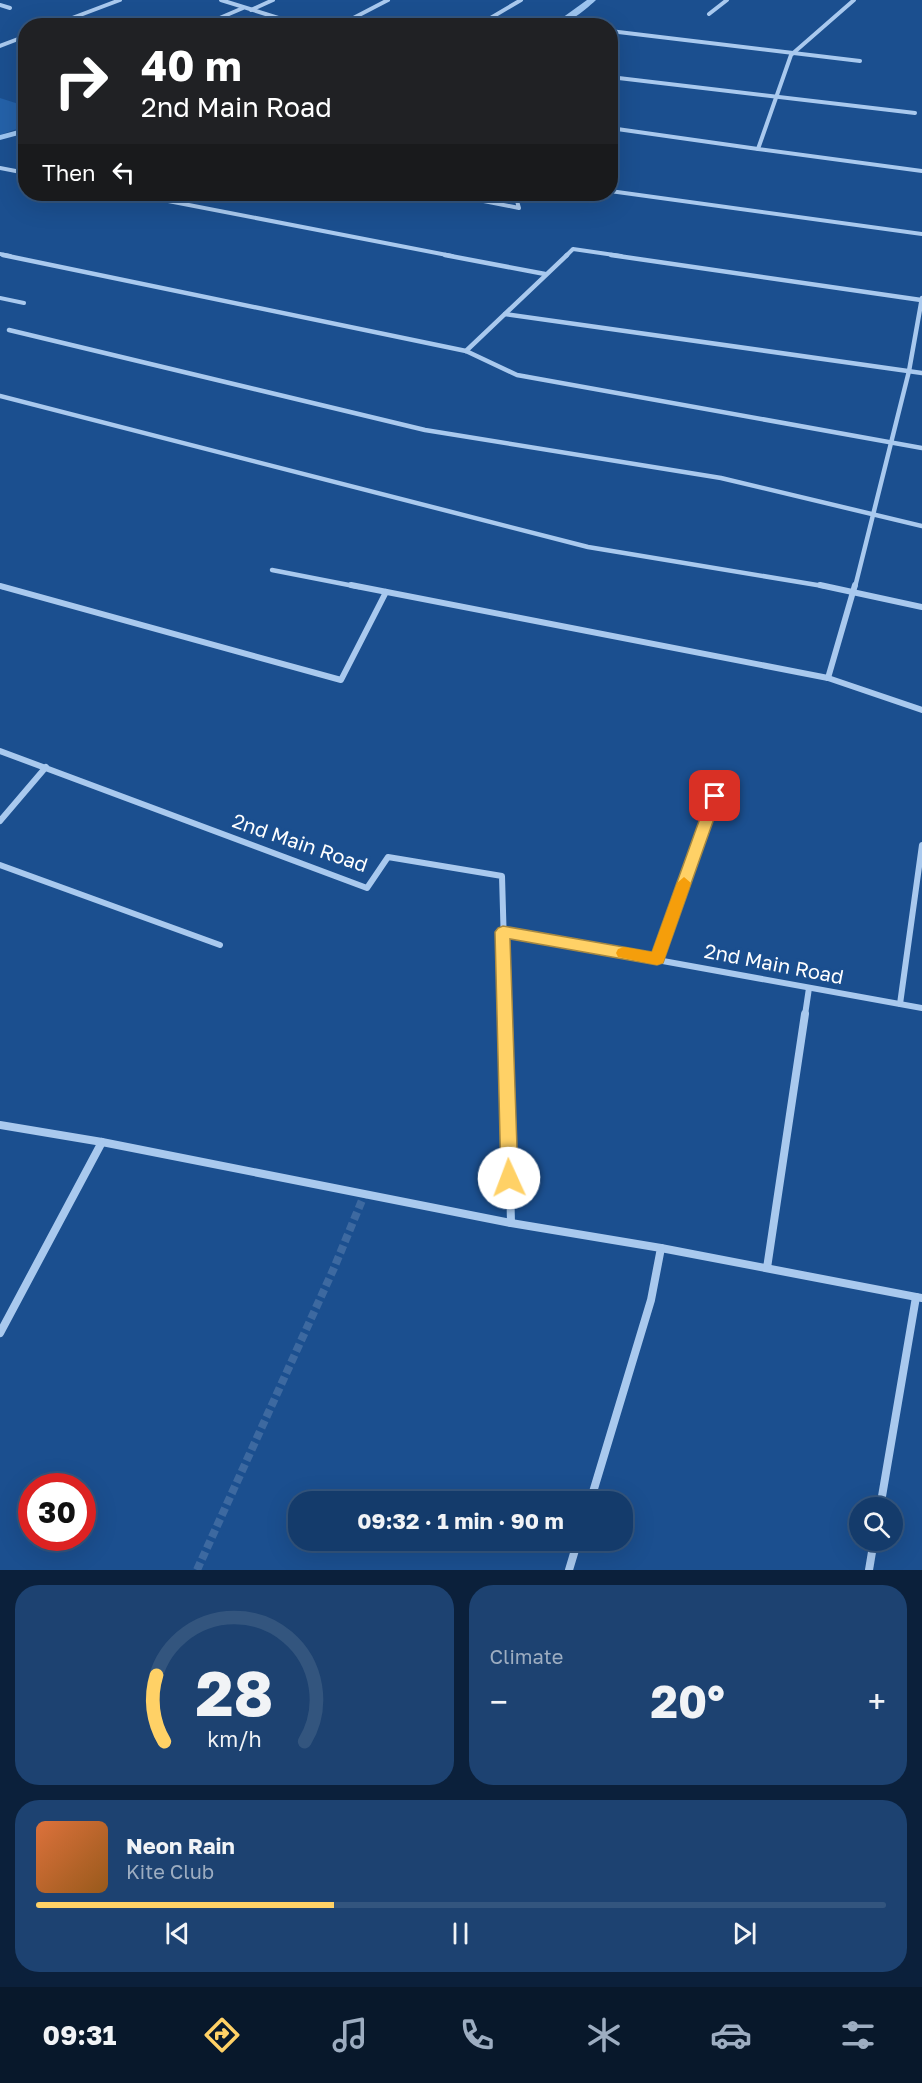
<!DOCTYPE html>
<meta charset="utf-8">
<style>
:root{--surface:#143b6b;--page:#1d4271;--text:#f1f3f6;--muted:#9dadc1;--line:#33557e;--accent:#ffd166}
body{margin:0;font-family:"Golos Text",sans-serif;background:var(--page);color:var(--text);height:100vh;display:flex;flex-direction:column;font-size:22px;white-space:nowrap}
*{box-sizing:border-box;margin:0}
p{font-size:20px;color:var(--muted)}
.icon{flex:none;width:33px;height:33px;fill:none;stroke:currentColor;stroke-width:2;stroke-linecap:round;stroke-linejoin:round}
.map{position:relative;height:1570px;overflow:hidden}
.side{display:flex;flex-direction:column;gap:15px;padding:15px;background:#0b203b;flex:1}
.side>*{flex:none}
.banner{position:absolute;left:18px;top:18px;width:600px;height:183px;border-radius:24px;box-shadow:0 6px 24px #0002,0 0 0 2px var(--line);background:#202124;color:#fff;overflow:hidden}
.fabs{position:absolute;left:849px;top:1497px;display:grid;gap:12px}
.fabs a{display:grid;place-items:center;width:54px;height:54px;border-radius:50%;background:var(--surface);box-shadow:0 6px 24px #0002,0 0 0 2px var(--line);font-size:30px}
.speed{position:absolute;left:18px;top:1473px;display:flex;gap:12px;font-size:30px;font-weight:700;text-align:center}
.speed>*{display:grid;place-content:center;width:78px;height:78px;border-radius:50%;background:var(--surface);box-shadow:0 6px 24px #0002,0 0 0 2px var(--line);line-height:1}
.speed .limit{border:9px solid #d22;background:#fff;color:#111}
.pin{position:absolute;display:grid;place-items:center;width:51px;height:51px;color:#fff;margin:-26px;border-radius:12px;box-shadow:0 3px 9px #0006}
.me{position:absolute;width:66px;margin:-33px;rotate:358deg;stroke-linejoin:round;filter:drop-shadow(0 0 4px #0008)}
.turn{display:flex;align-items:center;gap:21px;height:126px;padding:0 24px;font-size:27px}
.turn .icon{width:78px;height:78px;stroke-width:2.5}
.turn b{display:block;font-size:42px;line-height:51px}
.then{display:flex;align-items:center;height:57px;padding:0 24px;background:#0003;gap:12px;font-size:22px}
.big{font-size:45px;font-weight:700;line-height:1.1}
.side .card{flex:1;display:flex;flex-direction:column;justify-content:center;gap:9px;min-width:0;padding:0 21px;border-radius:24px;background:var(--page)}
.side .dial{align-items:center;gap:0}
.dial svg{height:156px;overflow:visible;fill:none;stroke:var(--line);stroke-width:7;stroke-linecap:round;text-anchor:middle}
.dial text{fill:var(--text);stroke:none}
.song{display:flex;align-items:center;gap:18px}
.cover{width:72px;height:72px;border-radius:9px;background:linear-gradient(135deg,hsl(20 70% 55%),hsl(30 70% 35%))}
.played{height:6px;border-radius:3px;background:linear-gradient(90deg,var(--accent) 35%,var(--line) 35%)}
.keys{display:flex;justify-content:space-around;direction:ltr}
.heat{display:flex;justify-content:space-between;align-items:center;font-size:33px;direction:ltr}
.side .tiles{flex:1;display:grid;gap:15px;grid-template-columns:1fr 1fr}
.card:last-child{grid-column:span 2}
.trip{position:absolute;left:288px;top:1491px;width:345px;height:60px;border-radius:24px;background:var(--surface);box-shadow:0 6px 24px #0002,0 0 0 2px var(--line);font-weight:700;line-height:60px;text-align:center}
.dock{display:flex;height:96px;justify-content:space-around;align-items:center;background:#08182b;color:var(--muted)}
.dock .icon{width:42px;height:42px}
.dock .active{color:var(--accent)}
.dock b{font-size:27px;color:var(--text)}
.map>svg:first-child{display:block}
</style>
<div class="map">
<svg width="922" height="1570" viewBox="0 0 922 1570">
<rect width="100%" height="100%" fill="#1b4f8f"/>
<path fill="#2461a8" d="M0 98 25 106V126L0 135Z"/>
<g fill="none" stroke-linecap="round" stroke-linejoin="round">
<g fill="#9cc4f0" fill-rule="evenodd">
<path d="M587 0H596C582 13 566 26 547 26L562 18Z"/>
<path d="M26 128V133L0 140V135Z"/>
</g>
<path stroke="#3d69a0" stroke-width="8" stroke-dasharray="8 4" stroke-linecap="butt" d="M197 1570 334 1268 365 1193"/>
<path stroke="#a9c9ee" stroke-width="4" d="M0 298 24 303"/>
<g stroke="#a9c9ee" stroke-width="4">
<path d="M221 0 304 26"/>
<path d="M854 0 791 55 758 149 922 171"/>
<path d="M0 5 10 8"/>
<path d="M251 10 273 0"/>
<path d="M709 14 727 0"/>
<path d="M51 26 120 0"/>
<path d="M201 26 243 8"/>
<path d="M338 26 388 0"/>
<path d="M477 26 521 0"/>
<path d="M610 31 860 61"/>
<path d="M0 46 26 36"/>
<path d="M610 77 915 113"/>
<path d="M610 128 758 149"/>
<path d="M0 168 26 173"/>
<path d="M610 191 922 234"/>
<path d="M132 194 452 256"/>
<path d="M448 194 519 208 515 194"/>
<path d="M0 254 10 256"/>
<path d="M566 256 573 249 621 256"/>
</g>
<g stroke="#a9c9ee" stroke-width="4.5">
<path d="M3 255 466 351 517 375 922 448"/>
<path d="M445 255 545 274"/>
<path d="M611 255 921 300"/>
<path d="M505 314 922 373"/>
<path d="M9 330 425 430 721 478 922 526"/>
<path d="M466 351 567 255"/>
<path d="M0 396 588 547 829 587"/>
<path d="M272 570 359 587"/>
<path d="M0 586 3 587"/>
<path d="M855 587 909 371 922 298"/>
</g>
<g stroke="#a9c9ee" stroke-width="6">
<path d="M351 585 828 678 922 710"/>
<path d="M820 585 922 607"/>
<path d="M0 586 341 680 386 592"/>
<path d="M828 678 855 585"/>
<path d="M0 751 367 888 388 857 502 876 506 1015"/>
<path d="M0 821 46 767"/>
<path d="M0 865 220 945"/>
<path d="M503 932 922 1008"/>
<path d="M657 959 722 775"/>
<path d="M900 1004 922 845"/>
<path d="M805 1015 809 988"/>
</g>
<g stroke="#a9c9ee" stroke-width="8">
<path d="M506 1014 511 1223"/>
<path d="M0 1125 102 1142 511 1223 661 1248 922 1298"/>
<path d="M767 1268 805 1014"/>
<path d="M0 1333 102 1142"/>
<path d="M590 1502 651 1300 661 1248"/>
<path d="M880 1508 916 1297"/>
<path d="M569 1570 578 1540"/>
<path d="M869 1570 874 1540"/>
</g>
</g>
<path fill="#ffd166" stroke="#a68842" stroke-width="1.5" d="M715 791 722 796 663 963 657 965 510 939 518 1178 515 1183 509 1185 503 1183 501 1178 495 932 498 928 503 926 652 952 708 796Z"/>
<path fill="#f59e0b" d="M684 877 691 883 663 963 657 965 618 957 616 953 618 949 624 947 652 952 677 883Z"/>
<g text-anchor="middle" stroke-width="6" stroke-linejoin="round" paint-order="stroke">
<g font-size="20" fill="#fff" stroke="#1b4f8f">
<text transform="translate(300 843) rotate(19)" y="7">2nd Main Road</text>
<text transform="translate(774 964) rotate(11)" y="7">2nd Main Road</text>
</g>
</g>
</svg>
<div class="fabs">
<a><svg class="icon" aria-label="search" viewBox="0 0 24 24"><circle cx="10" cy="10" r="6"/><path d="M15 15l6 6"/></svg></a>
</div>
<div class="speed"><div class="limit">30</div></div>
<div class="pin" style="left:715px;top:796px;background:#d93025"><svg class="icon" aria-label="arrive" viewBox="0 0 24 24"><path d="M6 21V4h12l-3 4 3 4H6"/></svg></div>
<svg class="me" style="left:509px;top:1178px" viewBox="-20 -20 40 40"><circle r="19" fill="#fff"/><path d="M0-13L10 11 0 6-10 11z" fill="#ffd166"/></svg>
<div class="trip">09:32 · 1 min · 90 m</div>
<div class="banner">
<div class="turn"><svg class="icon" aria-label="right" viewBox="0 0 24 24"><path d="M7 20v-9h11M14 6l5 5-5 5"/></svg><div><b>40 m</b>2nd Main Road</div></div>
<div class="then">Then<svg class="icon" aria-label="left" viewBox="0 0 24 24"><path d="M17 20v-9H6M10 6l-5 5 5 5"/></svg></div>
</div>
</div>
<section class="side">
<div class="tiles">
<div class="card dial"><svg viewBox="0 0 100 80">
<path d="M14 69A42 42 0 1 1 86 69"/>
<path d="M14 69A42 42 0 0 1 10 35" stroke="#ffd166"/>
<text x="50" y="56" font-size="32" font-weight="700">28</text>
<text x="50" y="72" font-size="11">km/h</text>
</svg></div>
<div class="card"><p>Climate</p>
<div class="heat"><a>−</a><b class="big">20°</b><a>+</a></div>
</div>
<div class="card">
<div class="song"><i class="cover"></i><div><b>Neon Rain</b><p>Kite Club</p></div></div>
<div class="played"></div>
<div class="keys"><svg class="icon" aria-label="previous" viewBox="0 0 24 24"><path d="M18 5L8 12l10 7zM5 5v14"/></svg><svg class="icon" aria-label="pause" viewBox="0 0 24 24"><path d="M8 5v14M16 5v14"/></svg><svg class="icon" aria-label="next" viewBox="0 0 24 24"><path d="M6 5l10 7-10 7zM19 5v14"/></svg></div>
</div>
</div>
</section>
<nav class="dock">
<b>09:31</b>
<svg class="icon active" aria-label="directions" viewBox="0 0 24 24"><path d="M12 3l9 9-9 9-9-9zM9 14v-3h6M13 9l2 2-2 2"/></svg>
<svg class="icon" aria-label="music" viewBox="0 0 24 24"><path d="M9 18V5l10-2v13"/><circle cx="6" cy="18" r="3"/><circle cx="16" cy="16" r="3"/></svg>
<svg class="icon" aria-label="phone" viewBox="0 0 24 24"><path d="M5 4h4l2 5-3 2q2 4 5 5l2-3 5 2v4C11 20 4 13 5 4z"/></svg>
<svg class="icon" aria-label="climate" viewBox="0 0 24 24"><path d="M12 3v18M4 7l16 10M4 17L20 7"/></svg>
<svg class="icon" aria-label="car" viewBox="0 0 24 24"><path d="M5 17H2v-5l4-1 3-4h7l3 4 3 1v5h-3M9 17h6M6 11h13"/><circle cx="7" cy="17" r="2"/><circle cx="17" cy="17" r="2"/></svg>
<svg class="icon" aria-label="filters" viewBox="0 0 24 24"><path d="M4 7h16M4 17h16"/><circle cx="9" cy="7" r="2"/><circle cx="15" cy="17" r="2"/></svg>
</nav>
